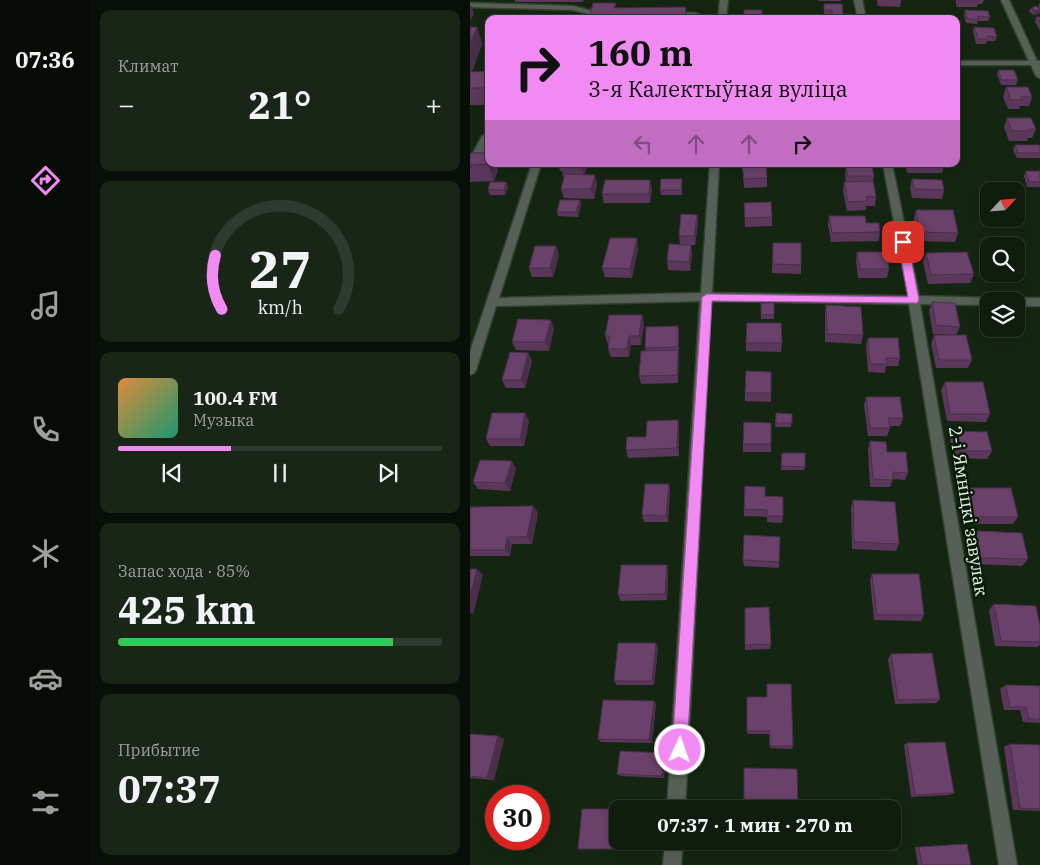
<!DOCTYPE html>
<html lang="ru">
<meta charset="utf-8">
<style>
:root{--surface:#0f1c0e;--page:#182517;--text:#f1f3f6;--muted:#9ba19e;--line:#2f3a2e;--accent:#f28af3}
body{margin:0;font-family:"IBM Plex Serif",serif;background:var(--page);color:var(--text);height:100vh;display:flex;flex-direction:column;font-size:19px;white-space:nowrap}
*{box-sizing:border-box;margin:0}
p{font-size:16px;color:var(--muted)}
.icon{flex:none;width:28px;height:28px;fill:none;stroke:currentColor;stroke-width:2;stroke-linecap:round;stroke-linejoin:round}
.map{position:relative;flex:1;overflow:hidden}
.drawer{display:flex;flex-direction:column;gap:10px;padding:10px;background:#080f08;width:380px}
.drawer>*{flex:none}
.top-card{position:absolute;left:15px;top:15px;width:475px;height:152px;border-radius:10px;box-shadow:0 2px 12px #0003,0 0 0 1px var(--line);background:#f28af3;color:#111;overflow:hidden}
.needle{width:32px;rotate:64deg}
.buttons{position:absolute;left:510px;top:182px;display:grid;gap:10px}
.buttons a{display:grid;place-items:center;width:45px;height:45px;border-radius:10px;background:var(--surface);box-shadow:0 2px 12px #0003,0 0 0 1px var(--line);font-size:25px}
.speed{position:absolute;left:15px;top:785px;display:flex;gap:10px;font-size:25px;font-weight:700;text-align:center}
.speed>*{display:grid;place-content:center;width:65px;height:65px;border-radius:50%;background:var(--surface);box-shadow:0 2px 12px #0003,0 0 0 1px var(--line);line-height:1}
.speed .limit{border:8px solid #d22;background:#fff;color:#111}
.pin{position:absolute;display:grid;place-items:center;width:42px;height:42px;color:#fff;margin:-21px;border-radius:10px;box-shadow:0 2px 8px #0006}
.me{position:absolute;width:55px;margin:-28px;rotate:3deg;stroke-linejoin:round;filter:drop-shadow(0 0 4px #0008)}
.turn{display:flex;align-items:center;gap:18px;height:105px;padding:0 20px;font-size:22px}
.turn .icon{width:65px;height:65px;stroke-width:2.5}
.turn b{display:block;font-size:35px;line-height:42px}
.lanes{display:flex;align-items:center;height:48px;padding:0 20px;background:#0003;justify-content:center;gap:25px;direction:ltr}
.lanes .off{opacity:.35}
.big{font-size:38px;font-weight:800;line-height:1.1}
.drawer .card{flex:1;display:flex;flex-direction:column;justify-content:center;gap:8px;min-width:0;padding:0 18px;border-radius:10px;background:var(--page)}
.drawer .dial{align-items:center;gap:0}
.dial svg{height:130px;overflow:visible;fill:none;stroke:var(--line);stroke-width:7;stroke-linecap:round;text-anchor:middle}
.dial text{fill:var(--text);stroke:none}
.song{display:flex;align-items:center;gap:15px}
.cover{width:60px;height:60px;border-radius:8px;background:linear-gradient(135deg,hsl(30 70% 55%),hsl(160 70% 35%))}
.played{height:5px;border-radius:2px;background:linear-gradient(90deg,var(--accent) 35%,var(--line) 35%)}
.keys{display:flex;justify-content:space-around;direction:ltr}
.heat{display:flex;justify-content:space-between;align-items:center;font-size:28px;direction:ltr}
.charge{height:8px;border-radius:4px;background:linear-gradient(90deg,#34c759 85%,var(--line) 0)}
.trip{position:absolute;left:139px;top:800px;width:292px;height:50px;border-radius:10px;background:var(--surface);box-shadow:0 2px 12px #0003,0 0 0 1px var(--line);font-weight:800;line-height:50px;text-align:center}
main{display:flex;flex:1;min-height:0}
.tabs{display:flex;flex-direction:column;width:90px;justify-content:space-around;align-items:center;background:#060b06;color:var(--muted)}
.tabs .icon{width:35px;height:35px}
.tabs .on{color:var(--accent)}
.tabs b{font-size:22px;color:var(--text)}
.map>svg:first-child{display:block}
</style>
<main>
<nav class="tabs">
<b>07:36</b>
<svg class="icon on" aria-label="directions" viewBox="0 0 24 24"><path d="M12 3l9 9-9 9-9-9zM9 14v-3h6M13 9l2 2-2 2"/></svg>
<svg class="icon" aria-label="music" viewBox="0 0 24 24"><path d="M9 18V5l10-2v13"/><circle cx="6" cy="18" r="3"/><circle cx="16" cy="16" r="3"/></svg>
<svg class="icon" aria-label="phone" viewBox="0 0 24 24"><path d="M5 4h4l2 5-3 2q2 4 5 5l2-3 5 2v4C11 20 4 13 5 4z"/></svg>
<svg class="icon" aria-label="climate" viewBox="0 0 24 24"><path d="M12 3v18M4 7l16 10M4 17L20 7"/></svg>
<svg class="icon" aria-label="car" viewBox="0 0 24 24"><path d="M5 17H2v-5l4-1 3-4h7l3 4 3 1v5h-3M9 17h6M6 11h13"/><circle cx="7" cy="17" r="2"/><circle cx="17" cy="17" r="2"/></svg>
<svg class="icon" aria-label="filters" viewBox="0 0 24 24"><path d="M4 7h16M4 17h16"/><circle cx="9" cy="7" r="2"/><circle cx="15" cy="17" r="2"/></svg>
</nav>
<section class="drawer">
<div class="card"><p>Климат</p>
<div class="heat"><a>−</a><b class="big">21°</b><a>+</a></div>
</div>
<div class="card dial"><svg viewBox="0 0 100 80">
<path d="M14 69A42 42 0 1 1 86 69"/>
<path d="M14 69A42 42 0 0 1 10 36" stroke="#f28af3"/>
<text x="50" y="56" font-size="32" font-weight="700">27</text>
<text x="50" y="72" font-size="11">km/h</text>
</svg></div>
<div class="card">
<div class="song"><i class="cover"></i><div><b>100.4 FM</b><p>Музыка</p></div></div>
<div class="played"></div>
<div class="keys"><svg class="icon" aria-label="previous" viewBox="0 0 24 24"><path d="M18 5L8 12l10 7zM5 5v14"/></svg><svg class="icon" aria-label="pause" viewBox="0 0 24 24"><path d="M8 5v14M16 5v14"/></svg><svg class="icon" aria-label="next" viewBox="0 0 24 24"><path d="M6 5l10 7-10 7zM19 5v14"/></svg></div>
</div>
<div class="card"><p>Запас хода · 85%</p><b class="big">425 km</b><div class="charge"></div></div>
<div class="card"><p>Прибытие</p><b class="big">07:37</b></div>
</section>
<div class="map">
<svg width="570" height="865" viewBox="0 0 570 865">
<rect width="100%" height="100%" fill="#142612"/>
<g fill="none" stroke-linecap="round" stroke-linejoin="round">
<defs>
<g id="service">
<path d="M0 3 103 6 119 10H137L141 12C131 18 114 13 103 10L0 7Z"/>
<path d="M197 12 226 13 230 15 229 19H221L222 17 197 16Z"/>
<path d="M19 132V140L10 159 8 161H2L0 159 12 136Z"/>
</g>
<g id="minor">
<path d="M250 0H258L256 19H248Z"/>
<path d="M384 0H392L396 19H388Z"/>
<path d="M531 0H539L567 61H570V78L566 76 561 65H486V61H559Z"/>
<path d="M62 164H71L29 298 231 293 240 164H249L242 293 438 296 413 164H422L449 296 523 298 524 301H519V305L450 304 547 865H529L439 304 241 301 215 809H197L230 301 26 306 6 370 4 373 0 375V352Z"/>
<path d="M546 298H570V306H546V301H541Z"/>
<path d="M195 841H213L211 865H193Z"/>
</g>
</defs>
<use href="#service" stroke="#31422f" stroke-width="3"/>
<use href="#minor" stroke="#31422f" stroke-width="3"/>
<use href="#service" fill="#576056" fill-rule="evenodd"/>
<use href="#minor" fill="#576056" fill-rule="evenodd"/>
</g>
<g fill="#5b385b">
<path d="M45 0H114L113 2H45Z"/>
<path d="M348 0H371V1H349Z"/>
<path d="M407 0H431L430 7 408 6Z"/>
<path d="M486 0H514L512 4H508L507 7H487L486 3Z"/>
<path d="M570 2V12V11L569 14 564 15 559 12 561 8H568Z"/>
<path d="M354 4 373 15 372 19H362V15L354 14Z"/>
<path d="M495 10 520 17 518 21H508L507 24 496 23 494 15Z"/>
<path d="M566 17H570V31L565 21Z"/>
<path d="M0 27H7L12 44 2 72 19 71V105H0Z"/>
<path d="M504 27 527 37 525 41H517L516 44H506L503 32Z"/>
<path d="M528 70 548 80 546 85H531L527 74Z"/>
<path d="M536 87 562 97 559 106H550L549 109H538L533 97Z"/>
<path d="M537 118 566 129 562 138H558L557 141H539L534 127Z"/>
<path d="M545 145H570V158H547L543 150Z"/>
<path d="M0 153 28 170 24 181 0 182Z"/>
<path d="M26 164H41L39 167H27Z"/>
<path d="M88 164H118L115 174 127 184 124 199 94 198 91 189 95 177H93L92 171H90Z"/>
<path d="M272 164 297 178V187L274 188Z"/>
<path d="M435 164H475L472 173H437Z"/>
<path d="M376 166 404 176 403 182 406 196 405 206H396V210L377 211 373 191 374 182H376L375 175Z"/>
<path d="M556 171H570V187H557L554 176Z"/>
<path d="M442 179 474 190 472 199 442 198 440 188Z"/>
<path d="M36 182 38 187 35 195H20L18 190Z"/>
<path d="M212 184V195H191L190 190Z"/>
<path d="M182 189 180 203H134L132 194Z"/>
<path d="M110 200 111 205 108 217 88 216 87 212Z"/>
<path d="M274 203 302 217V226L275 227Z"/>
<path d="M446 210 488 233 485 242 447 241 444 219Z"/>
<path d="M227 215 228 224 225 245H221L222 254 220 271 198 270 197 261 210 244 209 236Z"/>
<path d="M359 216 396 223 410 232 409 241 361 242 358 226Z"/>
<path d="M303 243 331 265V274L302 273Z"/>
<path d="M86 246 89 255 83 277H62L59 268Z"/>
<path d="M168 248 162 278 135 277 132 268Z"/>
<path d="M387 252 419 269 417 278H388L386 261Z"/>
<path d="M456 253 504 274 500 283 458 284 453 262Z"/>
<path d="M462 302 490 327 486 335 463 334 459 311Z"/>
<rect x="291" y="303" width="13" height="16"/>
<path d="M356 305 393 335 391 344 355 342V314Z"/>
<path d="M172 315 174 324 171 345H161L159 357H141L138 349 139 344H138L135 336Z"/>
<path d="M208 326 209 334 208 383 171 384 169 376 176 351 175 348Z"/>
<path d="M84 329 79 351 46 350 42 342Z"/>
<path d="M464 335 502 360 498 368H466L461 344Z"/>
<path d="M398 338 430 358 428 366H416L415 373 398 372 396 346Z"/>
<path d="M276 343H312L311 352 276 351Z"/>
<path d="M58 353 62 361 55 388H36L32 380Z"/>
<path d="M301 372V402L275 401V393Z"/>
<path d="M475 382 520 414 516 422 477 421 471 390Z"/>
<path d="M396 397 433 418 430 426H419L420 428 417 436H398L394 405Z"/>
<path d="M306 413 322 414 321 427H305Z"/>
<path d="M208 420 209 428V456L158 458 156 450 176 437Z"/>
<path d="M59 421 54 446H20L16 439Z"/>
<path d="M301 423V452H273V444Z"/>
<path d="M484 431 522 451 517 459 484 458 480 439Z"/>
<path d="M400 441 417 452 438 473 435 480 423 479 420 487H400L398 449Z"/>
<path d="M312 453 335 467 334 470H311Z"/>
<path d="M46 468 40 491 8 489 3 482Z"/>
<path d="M199 484 200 492 198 522H174L172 515Z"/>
<path d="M496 488 548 517 543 524H498L492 495Z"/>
<path d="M295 496 313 516 312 523 297 522V517L274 516V509Z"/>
<path d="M383 500 429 544 426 551 382 549 381 507Z"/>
<path d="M63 506 68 513 62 544H42L40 556H0V507Z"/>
<path d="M506 531 558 559 552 566 505 564 501 538Z"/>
<path d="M273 560 309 562V568L274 566Z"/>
<path d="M198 571 197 600 151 601 148 595Z"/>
<path d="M402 574 454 615 451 621 404 620 400 580Z"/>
<path d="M524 604 570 626V645L567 647 525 646 519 610Z"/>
<path d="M275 608 301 644 300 649 275 650Z"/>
<path d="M188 648 184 685H147L144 681Z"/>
<path d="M421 654 470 699 466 703 425 704 418 659Z"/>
<path d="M536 685 570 686V723L553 722 550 710H534L530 689Z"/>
<path d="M277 697 323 746 322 749 300 748 299 734H277Z"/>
<path d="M184 701 186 704 182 743 131 742 128 739Z"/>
<path d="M0 734 34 739 24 780 0 778Z"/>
<path d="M437 743 484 793 479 795 441 797 434 745Z"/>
<path d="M540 744 570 745V811L543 810 534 747Z"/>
<path d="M194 753 196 756 194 778 151 776 147 774Z"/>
<path d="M497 844 501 865H448L445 847Z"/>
</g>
<g fill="#4a2e4a">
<path d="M1 5 4 14 0 21V8Z"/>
<path d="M570 9 569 14 564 15 566 11Z"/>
<path d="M7 27 12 44 0 76V44Z"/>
<path d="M19 160V164H25L28 170 24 181 18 164Z"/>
<path d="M113 164H118L114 177 112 168Z"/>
<path d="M125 175 127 184 124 199 121 189Z"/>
<path d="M180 180 182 189 180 203 179 194Z"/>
<path d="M36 182 38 187 35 195 34 190Z"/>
<path d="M110 200 111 205 108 217 106 212Z"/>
<path d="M227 215 228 224 225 245 224 236Z"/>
<path d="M167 238 168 248 162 278 160 269Z"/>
<path d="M221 245 222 254 220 271 219 262Z"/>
<path d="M86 246 89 255 83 277 80 268Z"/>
<path d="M172 315 174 324 171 345 169 336Z"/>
<path d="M81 320 84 329 79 351 75 342Z"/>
<path d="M208 326 209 334V355L208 347Z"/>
<path d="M159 336 161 345 159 357 157 349Z"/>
<path d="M208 350 209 359 208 383 207 375Z"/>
<path d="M58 353 62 361 55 388 51 380Z"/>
<path d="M55 413 59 421 54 446 50 439Z"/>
<path d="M208 420 209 428V456L207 448Z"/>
<path d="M42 461 46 468 40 491 35 483Z"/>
<path d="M199 484 200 492 198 522 196 516Z"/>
<path d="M63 506 68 513 62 544 57 537Z"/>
<path d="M37 537 42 544 40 556 35 550Z"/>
<path d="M197 565 198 571 197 600 195 594Z"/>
<path d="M7 569 13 575 3 615 0 612V598Z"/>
<path d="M186 643 188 648 184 685 182 681Z"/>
<path d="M184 701 186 704 182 743 179 740Z"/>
<path d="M28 736 34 739 24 780 17 778Z"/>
<path d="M194 753 196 756 194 778 192 776Z"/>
<path d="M170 841H173L172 849H169Z"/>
</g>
<g fill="#6a416a" stroke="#4a2e4a">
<path d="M487 0H508V2H488Z"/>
<path d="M123 3H146L144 8 216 7 215 19H119Z"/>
<path d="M354 4H372L373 15H362V10H354Z"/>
<path d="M566 6 570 9 566 11 561 8Z"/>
<rect x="274" y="10" width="18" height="8"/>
<path d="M495 10 518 11 520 17 508 16 509 19H497Z"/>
<path d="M566 17H570V24Z"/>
<path d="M0 27H7L0 44Z"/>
<path d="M504 27 524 28 527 37 517 36V39H508Z"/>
<path d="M528 70H544L548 80H532Z"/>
<path d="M19 71V88H0V72Z"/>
<path d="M536 87H558L562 97H551L552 100H541Z"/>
<path d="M537 118H561L566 129H559L561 131H542Z"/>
<path d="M545 145H570V153H548Z"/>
<path d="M0 153H19V160L18 164 0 165Z"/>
<path d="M92 164H113L112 168 91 167Z"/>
<path d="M272 164H296L297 178 274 179Z"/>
<path d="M376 166H402L404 176H378Z"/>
<path d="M556 171H570V182H559Z"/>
<path d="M95 174 125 175 121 189H91Z"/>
<path d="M191 179H212L211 190H190Z"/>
<path d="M442 179 472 180 474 190 444 189Z"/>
<path d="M135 180H180L179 194H132Z"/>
<path d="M403 181 406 196 396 197 397 201 378 202 374 182Z"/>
<path d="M20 182H36L34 190H18Z"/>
<path d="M90 200H110L106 212H87Z"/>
<path d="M301 202 302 217 275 218 274 203Z"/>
<path d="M446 210H483L488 233 450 232Z"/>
<path d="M211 214 227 215 224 236H209Z"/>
<path d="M359 216H395L396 223H409L410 232 362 233Z"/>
<path d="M140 238H167L160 269 132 268Z"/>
<path d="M303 243H331V265L303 264Z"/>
<path d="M199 244 221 245 219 262 197 261Z"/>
<path d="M65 246H86L80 268H59Z"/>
<path d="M387 252H417L419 269H390Z"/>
<path d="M497 252 504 274 461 275 456 253Z"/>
<path d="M462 302 485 303 490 327 466 325Z"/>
<rect x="291" y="303" width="13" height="12"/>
<path d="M356 305 391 307 393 335 357 334Z"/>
<path d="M139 315H172L169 336H159L157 349H138L140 336H135Z"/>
<path d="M48 319 81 320 75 342H42Z"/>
<path d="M277 323H311L312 343H276Z"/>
<path d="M208 326V347L175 348 176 327Z"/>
<path d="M464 335H496L502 360H469Z"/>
<path d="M398 338H428L430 358H416L417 364H400Z"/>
<path d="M208 350 207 375 169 376 171 351Z"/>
<path d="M40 352 58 353 51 380H32Z"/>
<path d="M276 371 301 372V393H275Z"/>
<path d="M475 382H513L520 414H480Z"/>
<path d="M396 397H430L433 418H418L420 428H400Z"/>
<path d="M22 413H55L50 439H16Z"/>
<path d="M306 413 322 414V423H306Z"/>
<path d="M208 420 207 448 156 450 157 437H176L177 421Z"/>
<path d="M274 422 301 423V444H273Z"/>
<path d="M484 431 517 432 522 451H487Z"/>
<path d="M400 441 416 442 417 452H436L438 473 423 472V480L403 479Z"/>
<path d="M312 453H335V467L311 466Z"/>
<path d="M10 460 42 461 35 483 3 482Z"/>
<path d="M175 484H199L196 516 172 515Z"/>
<path d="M275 486 295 487V496L313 497V516H297V510L274 509Z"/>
<path d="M496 488H541L548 517H502Z"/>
<path d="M383 500 425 502 429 544 384 542Z"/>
<path d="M63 506 57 537H37L35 550H0V507Z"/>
<path d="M506 531 552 533 558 559 510 558Z"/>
<path d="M274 535 310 537 309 562 273 560Z"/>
<path d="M151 565H197L195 594 148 595Z"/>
<path d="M0 569H7L0 598Z"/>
<path d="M402 574H449L454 615H407Z"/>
<path d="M524 604 566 606 570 626V642L531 641Z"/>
<path d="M299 607 301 644 275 645V608Z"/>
<path d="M148 643H186L182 681H144Z"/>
<path d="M462 653 470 699 428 700 421 654Z"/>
<path d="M297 684H321L323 746H300V731H277V697H297Z"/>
<path d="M536 685 570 686V719H559L556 707H540Z"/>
<path d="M133 700 184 701 179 740 128 739Z"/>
<path d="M0 734 28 736 17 778 0 776Z"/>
<path d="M475 742 484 793 445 795 437 743Z"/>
<path d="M540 744 570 745V809L550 808Z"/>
<path d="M150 751 194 753 192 776 147 774Z"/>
<path d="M274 768 327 769 328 809H274Z"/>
<path d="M112 809H148V841H170L169 849H108Z"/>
<path d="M497 844 501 865H452L449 847Z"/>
</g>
<path fill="#f28af3" stroke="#9d5a9e" d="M433 239 438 242 449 300 447 303 242 301 217 750 215 755 210 757 204 755 202 750 232 297 237 294 438 297 428 242Z"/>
<g text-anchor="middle" stroke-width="5" stroke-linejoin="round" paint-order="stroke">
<g font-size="18" fill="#e5f0e3" stroke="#0a1c09">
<text transform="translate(498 511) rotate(81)" y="6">2-і Ямніцкі завулак</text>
</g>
</g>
</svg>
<div class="buttons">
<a><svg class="needle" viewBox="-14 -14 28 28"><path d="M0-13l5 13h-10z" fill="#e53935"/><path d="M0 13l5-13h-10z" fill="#9ba19e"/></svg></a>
<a><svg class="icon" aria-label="search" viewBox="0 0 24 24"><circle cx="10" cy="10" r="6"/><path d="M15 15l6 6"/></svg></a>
<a><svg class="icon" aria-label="layers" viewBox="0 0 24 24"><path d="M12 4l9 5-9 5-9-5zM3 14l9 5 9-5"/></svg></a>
</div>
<div class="speed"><div class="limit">30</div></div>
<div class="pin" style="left:433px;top:242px;background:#d93025"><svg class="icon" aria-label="arrive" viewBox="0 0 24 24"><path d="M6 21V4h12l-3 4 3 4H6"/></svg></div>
<svg class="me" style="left:210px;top:750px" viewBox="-20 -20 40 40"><circle r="17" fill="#f28af3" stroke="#fff" stroke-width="3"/><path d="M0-11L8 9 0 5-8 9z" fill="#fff"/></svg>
<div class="trip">07:37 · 1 мин · 270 m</div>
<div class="top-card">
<div class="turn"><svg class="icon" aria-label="right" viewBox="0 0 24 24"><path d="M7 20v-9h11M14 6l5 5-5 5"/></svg><div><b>160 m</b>3-я Калектыўная вуліца</div></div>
<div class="lanes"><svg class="icon off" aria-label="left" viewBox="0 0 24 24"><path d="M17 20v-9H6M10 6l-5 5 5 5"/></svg><svg class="icon off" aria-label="ahead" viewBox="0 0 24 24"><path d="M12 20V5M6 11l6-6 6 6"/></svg><svg class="icon off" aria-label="ahead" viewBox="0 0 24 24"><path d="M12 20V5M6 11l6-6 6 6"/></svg><svg class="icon" aria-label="right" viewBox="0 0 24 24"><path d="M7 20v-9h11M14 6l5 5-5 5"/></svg></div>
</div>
</div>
</main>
